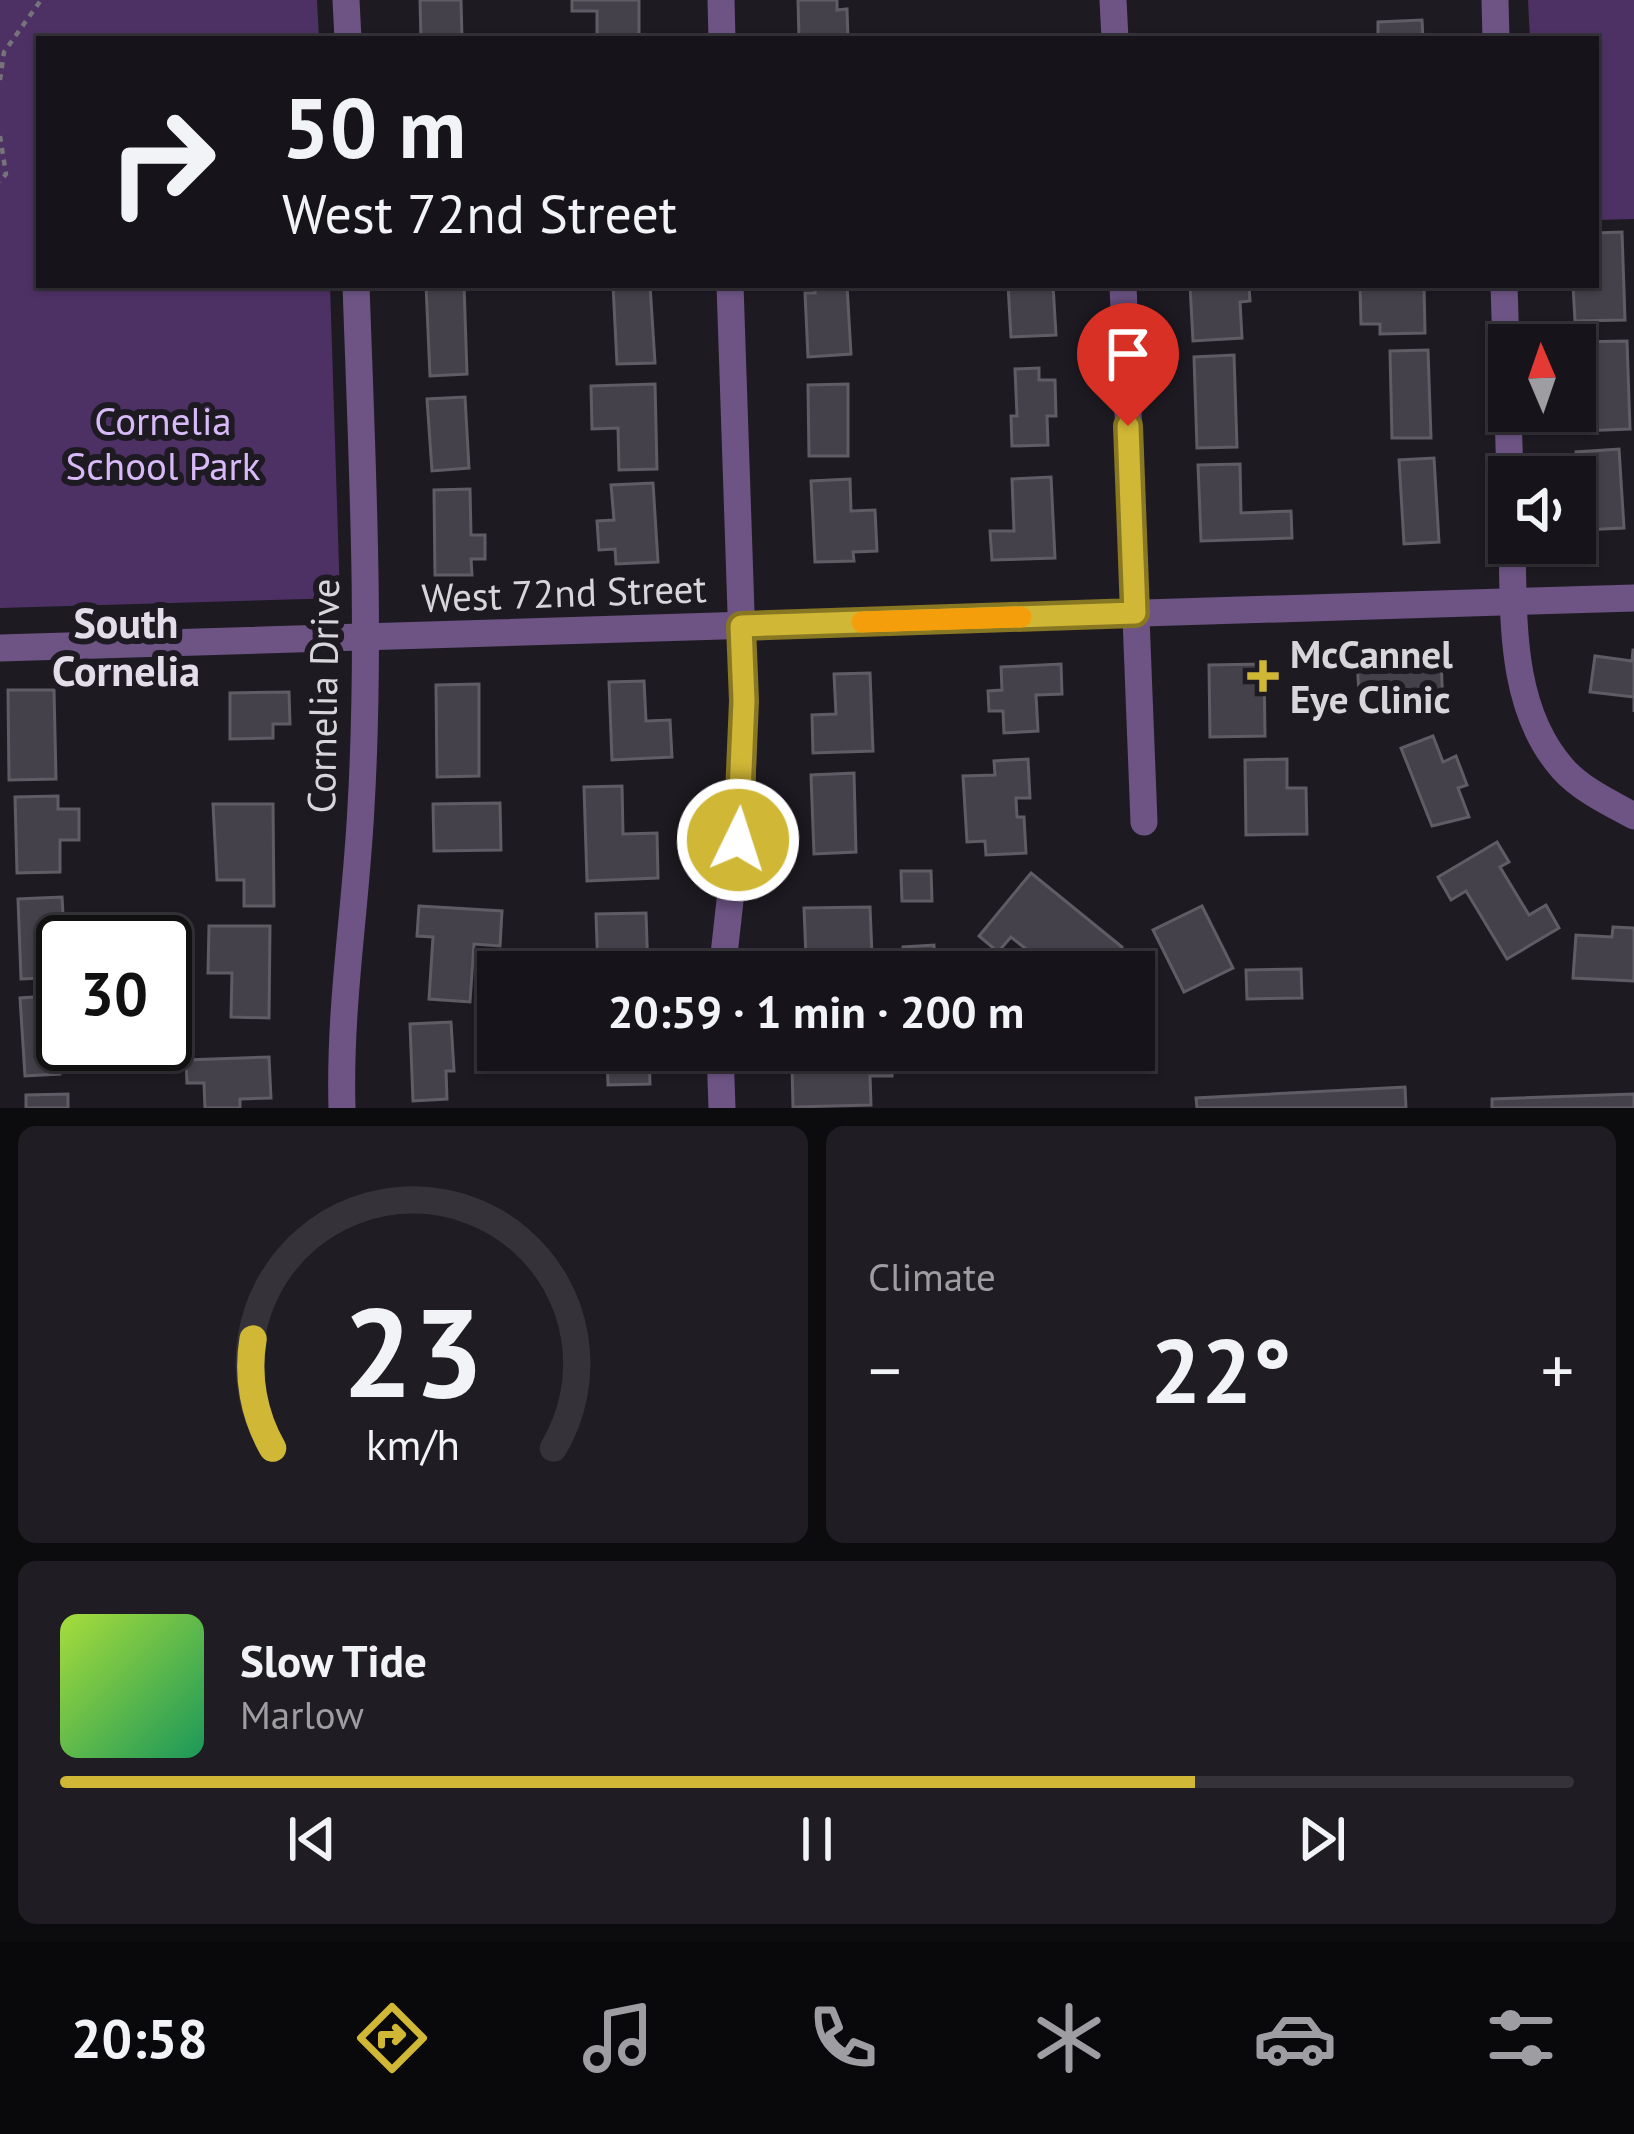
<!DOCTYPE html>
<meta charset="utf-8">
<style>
:root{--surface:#16141a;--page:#1f1d23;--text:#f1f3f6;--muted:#9e9ea2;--line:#353339;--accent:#d1b736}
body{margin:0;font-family:"PT Sans",sans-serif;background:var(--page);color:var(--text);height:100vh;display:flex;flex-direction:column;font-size:45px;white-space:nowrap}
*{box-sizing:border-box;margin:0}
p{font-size:39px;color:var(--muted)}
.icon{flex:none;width:66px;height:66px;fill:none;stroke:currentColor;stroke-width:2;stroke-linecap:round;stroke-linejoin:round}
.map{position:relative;height:1108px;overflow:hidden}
.side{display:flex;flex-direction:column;gap:18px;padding:18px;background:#0c0b0e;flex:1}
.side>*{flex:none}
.guide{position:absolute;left:36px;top:36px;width:1563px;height:252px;border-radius:0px;box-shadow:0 3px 9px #0004,0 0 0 3px var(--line);background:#16141a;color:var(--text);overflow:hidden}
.needle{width:78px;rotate:358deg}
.buttons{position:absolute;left:1488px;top:324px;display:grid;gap:24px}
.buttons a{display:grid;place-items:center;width:108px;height:108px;border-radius:0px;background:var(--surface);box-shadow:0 3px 9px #0004,0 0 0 3px var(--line);font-size:60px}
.speed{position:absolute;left:36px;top:915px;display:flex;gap:24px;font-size:60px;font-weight:700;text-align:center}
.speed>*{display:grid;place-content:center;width:156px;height:156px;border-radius:50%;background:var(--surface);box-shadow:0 3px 9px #0004,0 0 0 3px var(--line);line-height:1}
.speed .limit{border:6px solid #111;border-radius:18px;background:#fff;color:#111}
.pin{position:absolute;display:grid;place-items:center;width:102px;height:102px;color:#fff;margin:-123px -51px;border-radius:50% 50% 50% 0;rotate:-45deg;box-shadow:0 0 12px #0007}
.pin .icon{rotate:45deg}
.me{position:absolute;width:132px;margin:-66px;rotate:4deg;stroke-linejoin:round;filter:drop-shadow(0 0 9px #0008)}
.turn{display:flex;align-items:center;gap:42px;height:252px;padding:0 48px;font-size:54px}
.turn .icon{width:156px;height:156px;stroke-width:2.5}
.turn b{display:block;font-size:84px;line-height:102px}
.big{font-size:90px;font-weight:600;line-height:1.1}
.side .card{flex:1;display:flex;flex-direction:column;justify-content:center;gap:18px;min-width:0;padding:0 42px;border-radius:18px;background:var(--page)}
.side .dial{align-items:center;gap:0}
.dial svg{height:312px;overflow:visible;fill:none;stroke:var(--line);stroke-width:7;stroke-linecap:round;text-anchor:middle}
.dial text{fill:var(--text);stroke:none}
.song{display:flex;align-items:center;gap:36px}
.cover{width:144px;height:144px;border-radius:18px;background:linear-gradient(135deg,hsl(80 70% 55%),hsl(150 70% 35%))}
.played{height:12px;border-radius:6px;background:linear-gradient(90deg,var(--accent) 75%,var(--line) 75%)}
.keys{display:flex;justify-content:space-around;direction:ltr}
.heat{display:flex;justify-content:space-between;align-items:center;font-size:66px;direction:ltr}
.side .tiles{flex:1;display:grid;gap:18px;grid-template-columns:1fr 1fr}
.card:last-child{grid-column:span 2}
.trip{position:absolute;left:477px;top:951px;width:678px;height:120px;border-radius:0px;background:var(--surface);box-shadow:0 3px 9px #0004,0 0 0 3px var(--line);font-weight:600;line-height:120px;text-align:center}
.menu{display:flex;height:192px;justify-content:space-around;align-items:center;background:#09080a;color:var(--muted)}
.menu .icon{width:84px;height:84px}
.menu .active{color:var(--accent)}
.menu b{font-size:54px;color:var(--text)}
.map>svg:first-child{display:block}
</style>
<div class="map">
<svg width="1634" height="1108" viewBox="0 0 1634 1108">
<rect width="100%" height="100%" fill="#1e1a22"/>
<g fill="#4d3164">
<path d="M0 0H317L319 39H39V285H330L340 598 0 608Z"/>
<path d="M1528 0H1634V219L1596 220V39H1530Z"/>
</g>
<g fill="#45414a" stroke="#605c65" stroke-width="3">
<path d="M420 0H461L462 39H421Z"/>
<path d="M572 0H639V39H597V11H572Z"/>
<path d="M798 0H837V10L847 9 848 39H799Z"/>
<path d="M1422 20 1423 39H1378V22Z"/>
<path d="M1622 232 1625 320 1575 321 1573 285H1596V233Z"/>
<path d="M426 285H464L467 374 430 376Z"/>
<path d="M613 285H650L655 363 617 364Z"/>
<path d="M815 285H847L851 354 808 357 805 293H815Z"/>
<path d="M1008 285H1053L1056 335 1011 337Z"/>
<path d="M1190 285H1249L1250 301 1240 302 1242 338 1193 341Z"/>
<path d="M1424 285 1425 333 1380 334V324H1361L1360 286Z"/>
<path d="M1627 341 1630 429 1580 431 1577 342Z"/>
<path d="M1428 350 1431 438H1392L1390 351Z"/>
<path d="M1234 355 1237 447 1197 448 1194 357Z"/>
<path d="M1039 368V380H1055L1056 416H1047L1048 445 1012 446 1011 416H1017L1015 369Z"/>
<path d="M655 384 657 469 619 470 618 428 592 429 591 386Z"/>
<path d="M848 384V456H809L808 385Z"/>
<path d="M465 397 469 468 432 471 427 399Z"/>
<path d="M1619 449 1624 528 1581 530 1576 452Z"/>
<path d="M1434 458 1439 542 1404 544 1399 460Z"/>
<path d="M1240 464 1241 513 1291 511 1292 538 1201 541 1198 465Z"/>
<path d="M1051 477 1055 558 992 560 990 531H1014L1012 479Z"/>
<path d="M850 479 851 511 875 510 877 551 853 552 854 561 815 562 811 481Z"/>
<path d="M653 483 658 562 616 564 615 549 599 550 597 521 614 520 611 485Z"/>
<path d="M470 489 471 535H485V559H471L472 575H435L434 490Z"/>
<path d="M1633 650H1634V712V697L1590 692 1595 656 1632 661Z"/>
<path d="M1441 657 1443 708 1402 710 1401 693 1359 694 1357 660Z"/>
<path d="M1061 664 1062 694 1036 695 1038 731 1004 733 1003 711H989L988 691 1002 690 1001 667Z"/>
<path d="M1264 664 1265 736 1210 737 1209 665Z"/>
<path d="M870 673 873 751 813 753 812 715 836 714 834 674Z"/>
<path d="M644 681 646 721 670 720 672 757 612 760 609 682Z"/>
<path d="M479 684V776L437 777 436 685Z"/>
<path d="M8 690H54L56 779 9 780Z"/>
<path d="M289 692 290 724H273V738L230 739V693Z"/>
<path d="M1433 736 1443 762 1456 756 1467 785 1458 788 1469 817 1432 826 1401 748Z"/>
<path d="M1028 759 1030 798H1016L1017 817H1024L1026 853 986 855 985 841 967 842 963 776 995 775 994 761Z"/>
<path d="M1287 759V788H1306L1307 834 1246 835 1245 760Z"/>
<path d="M854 773 856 852 814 854 811 775Z"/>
<path d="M622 786 623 834 657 833 658 878 587 881 584 787Z"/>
<path d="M58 796V809H79V840H60V872L17 873 15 797Z"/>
<path d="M500 803 501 850 434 851 433 804Z"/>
<path d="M213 804H273L274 906H244V880H217Z"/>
<path d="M1497 842 1509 862 1500 867 1529 915 1546 905 1559 928 1507 959 1466 891 1451 900 1438 877Z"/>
<path d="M901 871H931L932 901H902Z"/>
<path d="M1031 873 1122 947 1109 963 1117 972H1055L1011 937 998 952 979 936Z"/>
<path d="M62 897 63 914H77L78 936 65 937 63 942V977L21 979 18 899Z"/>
<path d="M419 906 502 911 500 946 474 944 470 1002 429 999 433 937 417 936Z"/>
<path d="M1202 906 1233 968 1184 992 1153 930Z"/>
<path d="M870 907 872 955 806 957 804 908Z"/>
<path d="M646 913 648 972H598L596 914Z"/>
<path d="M209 926H270L269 1018 231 1017 232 973H208Z"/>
<path d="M1613 927 1634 928V981L1573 978 1576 935 1612 937Z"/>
<path d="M934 945 935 972H904L903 947Z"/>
<path d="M1301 969 1302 998 1247 999 1246 970Z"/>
<path d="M63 995 66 1049H59L60 1074 25 1076 20 998Z"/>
<path d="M451 1022 454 1071H446L447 1099 413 1101 410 1024Z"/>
<path d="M607 1050H649L650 1084 608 1085Z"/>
<path d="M807 1050H892V1076H870L871 1105 793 1107 792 1067H808Z"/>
<path d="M269 1057 271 1098 240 1099V1108H205L204 1083H187L186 1060Z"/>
<path d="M1405 1087 1406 1108H1197L1196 1098Z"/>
<path d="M68 1094V1108H26V1095Z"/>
<path d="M1634 1094V1108H1492V1099Z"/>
</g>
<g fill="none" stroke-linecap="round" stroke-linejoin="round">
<g stroke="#76737a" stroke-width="4.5" stroke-dasharray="6 6" stroke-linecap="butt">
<path d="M0 80 4 52 41 0"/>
<path d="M0 136 6 174 0 182"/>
</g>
<g stroke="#6d5485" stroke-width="27">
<path d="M346 0 348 39"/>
<path d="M721 0 722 39"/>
<path d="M1113 0 1115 39"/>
<path d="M1495 0 1496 39"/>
<path d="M1123 285 1144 822"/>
<path d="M1504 285 1510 477"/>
<path d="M1512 543C1514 619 1509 708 1563 769 1582 790 1610 803 1634 816"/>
<path d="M0 648 1634 598"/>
<path d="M722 972 742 794 744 701 730 285"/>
<path d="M720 1050 722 1108"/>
<path d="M342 1108C339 1006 356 908 361 807 371 633 362 459 356 285"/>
</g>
</g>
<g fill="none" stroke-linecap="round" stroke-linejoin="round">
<defs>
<path id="route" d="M738 840 744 701 741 626 1135 613 1128 426"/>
</defs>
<use href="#route" stroke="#887723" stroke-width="30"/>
<use href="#route" stroke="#d1b736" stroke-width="21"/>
<path stroke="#f59e0b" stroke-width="21" d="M862 622 1021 617"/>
</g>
<path fill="#d1b736" stroke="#1e1a22" stroke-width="4.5" d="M1257 658h12v12h12v12h-12v12h-12v-12h-12v-12h12z"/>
<g text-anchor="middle" stroke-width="12" stroke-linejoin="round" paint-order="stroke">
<g font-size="39" fill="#d9baf8" stroke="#1e1a22">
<text x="163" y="435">Cornelia<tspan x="163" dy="45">School Park</tspan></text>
</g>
<g font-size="39" fill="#d8d6db" stroke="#1e1a22">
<text transform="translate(564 593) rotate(-2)" y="14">West 72nd Street</text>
<text transform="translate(323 696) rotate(-89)" y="14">Cornelia Drive</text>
</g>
<g font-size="39" font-weight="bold" fill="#d8d6db" stroke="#1e1a22" text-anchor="start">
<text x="1290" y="668">McCannel<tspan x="1290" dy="45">Eye Clinic</tspan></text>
</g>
<g font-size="42" font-weight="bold" fill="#e3dde9" stroke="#1e1a22">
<text x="126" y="638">South<tspan x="126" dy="48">Cornelia</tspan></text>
</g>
</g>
</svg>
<div class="buttons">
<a><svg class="needle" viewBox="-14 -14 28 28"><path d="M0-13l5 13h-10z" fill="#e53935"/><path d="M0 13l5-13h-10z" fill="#9e9ea2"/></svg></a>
<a><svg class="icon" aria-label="sound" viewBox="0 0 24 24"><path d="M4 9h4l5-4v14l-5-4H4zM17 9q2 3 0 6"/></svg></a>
</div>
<div class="speed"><div class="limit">30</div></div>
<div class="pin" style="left:1128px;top:426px;background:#d93025"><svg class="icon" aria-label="arrive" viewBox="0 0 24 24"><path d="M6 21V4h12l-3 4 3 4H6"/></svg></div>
<svg class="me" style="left:738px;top:840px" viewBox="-20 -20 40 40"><circle r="17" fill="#d1b736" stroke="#fff" stroke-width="3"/><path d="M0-11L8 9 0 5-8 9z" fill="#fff"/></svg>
<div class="trip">20:59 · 1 min · 200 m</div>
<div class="guide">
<div class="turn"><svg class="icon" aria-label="right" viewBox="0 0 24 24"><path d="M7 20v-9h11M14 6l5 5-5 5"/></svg><div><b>50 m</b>West 72nd Street</div></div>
</div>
</div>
<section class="side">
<div class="tiles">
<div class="card dial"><svg viewBox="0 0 100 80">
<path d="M14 69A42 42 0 1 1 86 69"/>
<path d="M14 69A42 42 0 0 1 9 41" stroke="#d1b736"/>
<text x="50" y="56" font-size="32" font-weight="700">23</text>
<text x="50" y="72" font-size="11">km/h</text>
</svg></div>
<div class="card"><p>Climate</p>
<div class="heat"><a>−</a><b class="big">22°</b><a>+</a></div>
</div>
<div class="card">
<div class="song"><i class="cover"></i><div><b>Slow Tide</b><p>Marlow</p></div></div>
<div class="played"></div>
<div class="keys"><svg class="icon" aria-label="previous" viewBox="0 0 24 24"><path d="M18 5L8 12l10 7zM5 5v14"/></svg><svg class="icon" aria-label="pause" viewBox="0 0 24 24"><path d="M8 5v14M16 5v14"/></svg><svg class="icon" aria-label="next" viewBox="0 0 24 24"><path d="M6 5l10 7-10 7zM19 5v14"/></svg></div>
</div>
</div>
</section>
<nav class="menu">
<b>20:58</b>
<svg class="icon active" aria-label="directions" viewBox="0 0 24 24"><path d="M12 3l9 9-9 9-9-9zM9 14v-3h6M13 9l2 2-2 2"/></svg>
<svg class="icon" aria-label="music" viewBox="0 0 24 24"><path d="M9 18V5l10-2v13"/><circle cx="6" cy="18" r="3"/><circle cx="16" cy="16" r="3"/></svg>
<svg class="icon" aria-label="phone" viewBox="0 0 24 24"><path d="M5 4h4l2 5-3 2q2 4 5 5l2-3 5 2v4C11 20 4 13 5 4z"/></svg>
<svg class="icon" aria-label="climate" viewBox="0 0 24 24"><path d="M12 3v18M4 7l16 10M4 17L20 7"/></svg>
<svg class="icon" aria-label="car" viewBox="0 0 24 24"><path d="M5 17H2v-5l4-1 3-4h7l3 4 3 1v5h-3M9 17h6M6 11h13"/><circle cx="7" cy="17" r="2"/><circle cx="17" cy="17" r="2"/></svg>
<svg class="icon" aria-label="filters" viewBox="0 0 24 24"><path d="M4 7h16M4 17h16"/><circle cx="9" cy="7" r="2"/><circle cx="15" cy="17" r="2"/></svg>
</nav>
